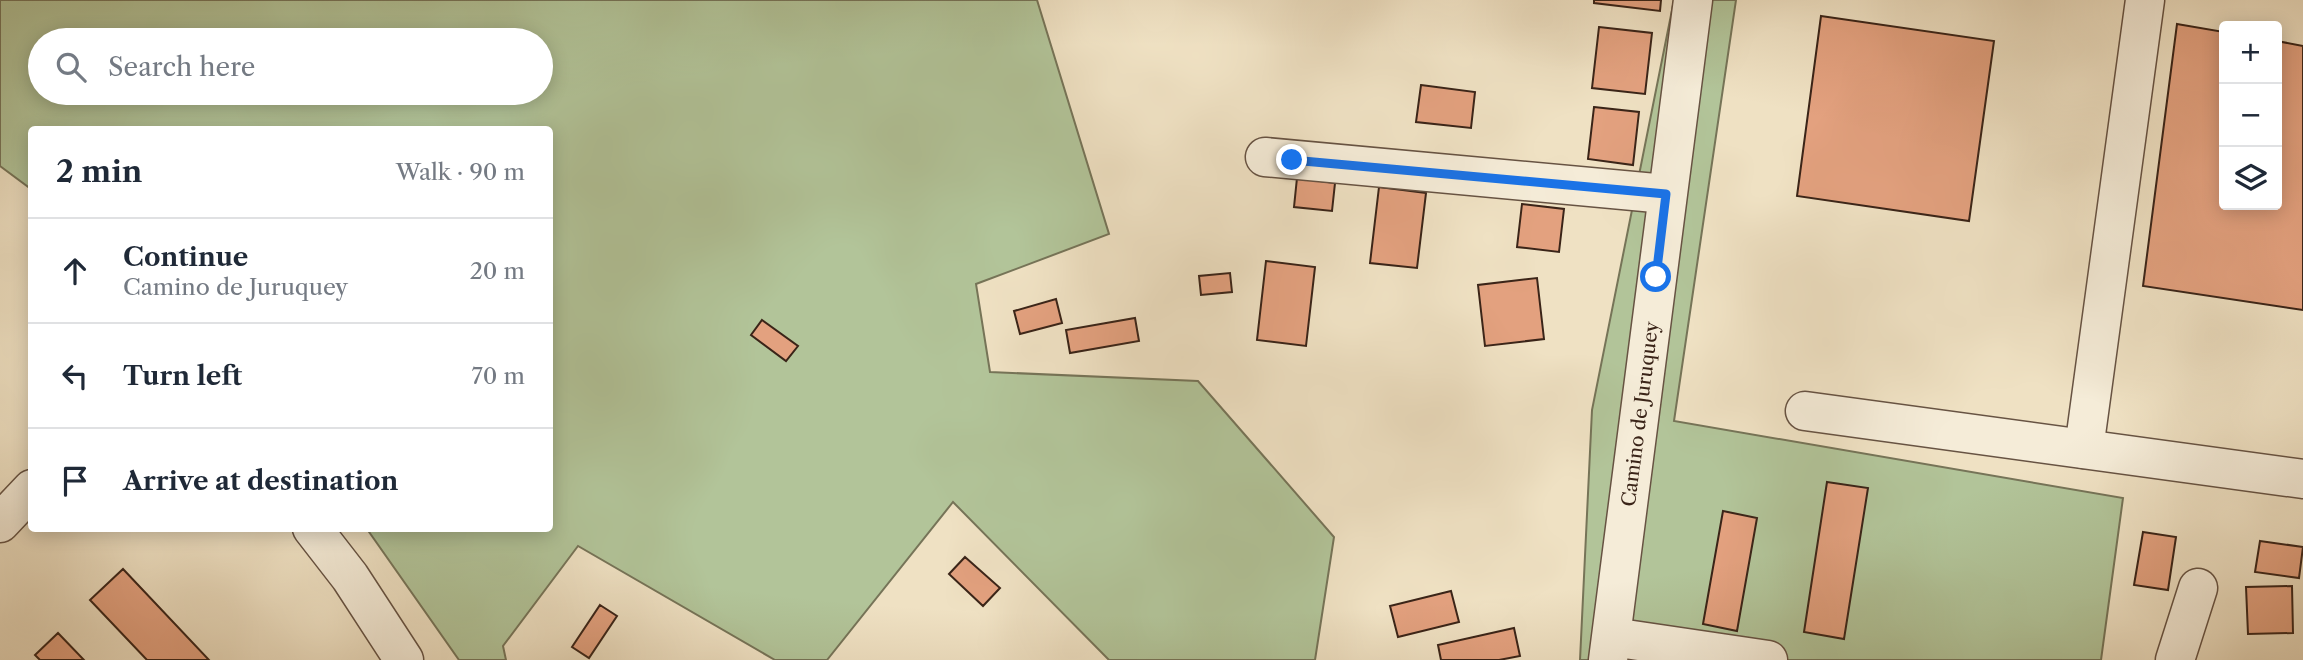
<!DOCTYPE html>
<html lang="en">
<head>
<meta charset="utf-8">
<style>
  :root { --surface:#fff; --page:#f6f6f7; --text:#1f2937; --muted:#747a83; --line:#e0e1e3 }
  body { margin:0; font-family:"Libre Caslon Text",serif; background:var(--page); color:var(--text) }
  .controls { position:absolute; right:21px; top:21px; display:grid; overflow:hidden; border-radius:7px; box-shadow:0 4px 18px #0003 }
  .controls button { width:63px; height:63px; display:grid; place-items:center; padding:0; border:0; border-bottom:2px solid var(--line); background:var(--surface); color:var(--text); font:35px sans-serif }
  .stop { position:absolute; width:21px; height:21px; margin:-16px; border:5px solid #1a73e8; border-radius:50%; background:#fff }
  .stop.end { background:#1a73e8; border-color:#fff; box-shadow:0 2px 7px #0008 }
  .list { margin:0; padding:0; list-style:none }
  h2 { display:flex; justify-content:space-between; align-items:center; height:91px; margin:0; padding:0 28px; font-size:30px }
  h2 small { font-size:23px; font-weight:400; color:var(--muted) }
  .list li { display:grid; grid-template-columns:46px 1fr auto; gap:21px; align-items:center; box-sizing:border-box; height:105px; padding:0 28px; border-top:2px solid var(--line) }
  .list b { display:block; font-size:26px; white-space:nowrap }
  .list p { margin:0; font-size:23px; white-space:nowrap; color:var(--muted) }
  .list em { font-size:23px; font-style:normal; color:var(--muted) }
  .icon { flex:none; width:38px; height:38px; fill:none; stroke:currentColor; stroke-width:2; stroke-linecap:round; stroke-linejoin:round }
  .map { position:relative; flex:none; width:2303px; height:660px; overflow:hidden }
  .search { position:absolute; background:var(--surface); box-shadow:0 4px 18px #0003; left:28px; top:28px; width:525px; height:77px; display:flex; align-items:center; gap:18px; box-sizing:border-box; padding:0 24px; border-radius:38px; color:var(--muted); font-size:26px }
  .panel { position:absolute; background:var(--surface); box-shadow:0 4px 18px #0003; left:28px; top:126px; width:525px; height:406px; border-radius:7px }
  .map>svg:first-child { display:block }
  .green { fill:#b2c499; stroke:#767458; stroke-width:2; fill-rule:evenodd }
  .building { fill:#e3a17f; stroke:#3a2418; stroke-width:2 }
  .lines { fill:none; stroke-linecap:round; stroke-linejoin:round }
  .minor-casing { stroke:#675343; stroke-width:41 }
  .minor { stroke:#f5ecd8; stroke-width:38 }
  .route { stroke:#1a73e8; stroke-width:9 }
  .labels { text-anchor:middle; stroke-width:7; stroke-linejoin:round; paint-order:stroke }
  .street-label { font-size:19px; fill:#3a2418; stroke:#f5ecd8 }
</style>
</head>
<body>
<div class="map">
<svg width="2303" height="660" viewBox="0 0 2303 660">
  <rect width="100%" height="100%" fill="#efe1c3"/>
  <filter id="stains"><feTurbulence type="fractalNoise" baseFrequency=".00286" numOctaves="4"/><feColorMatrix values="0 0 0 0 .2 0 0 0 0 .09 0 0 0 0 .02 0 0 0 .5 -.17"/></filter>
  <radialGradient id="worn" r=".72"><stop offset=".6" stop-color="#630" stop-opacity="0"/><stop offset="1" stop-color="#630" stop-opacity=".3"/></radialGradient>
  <path class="green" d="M0,0H1037L1109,234L976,284L990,372L1198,381L1334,537L1315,660H1109L953,502L827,660H775L578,546L503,646L506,660H459L367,529L550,528V130H32L31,189L0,166ZM40,40H541V93H40Z
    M1674,0H1736L1674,421L2123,498L2101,660H1580L1592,410Z"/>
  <path class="building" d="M1594,0H1661L1660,11L1594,3Z
    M1821,16L1994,41L1969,221L1797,196Z
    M2177,24L2224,32V205H2277V41L2303,46V310L2143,286Z
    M1599,27L1652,33L1645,94L1592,88Z
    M1421,85L1475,92L1471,128L1416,122Z
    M1594,107L1639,112L1633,165L1588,159Z
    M1297,178L1335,183L1332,211L1294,207Z
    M1379,187L1426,193L1417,268L1370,263Z
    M1522,204L1564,209L1559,252L1517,247Z
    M1266,261L1315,267L1306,346L1257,340Z
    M1230,273L1232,292L1201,295L1199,276Z
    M1537,278L1544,339L1485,346L1478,285Z
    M1056,299L1062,323L1020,334L1014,311Z
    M1135,318L1139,341L1070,353L1066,330Z
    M762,320L798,346L786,361L751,335Z
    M1827,482L1868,488L1844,639L1804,632Z
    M1723,511L1757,518L1737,631L1703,624Z
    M2143,532L2176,537L2168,590L2134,585Z
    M2260,541L2303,547L2299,578L2255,572Z
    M965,557L1000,588L983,606L949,574Z
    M123,569L209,660H147L90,600Z
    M2292,586L2293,633L2248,634L2246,587Z
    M1451,591L1459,622L1398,637L1390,606Z
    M600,605L617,616L589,658L572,647Z
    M1514,628L1520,656L1499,660H1441L1438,645Z
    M58,633L84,660H40L35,655Z"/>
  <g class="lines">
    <g class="minor-casing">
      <g id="minor">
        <path d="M1265,157L1666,194"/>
        <path d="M1805,411L2303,479"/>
        <path d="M2084,449L2145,0"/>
        <path d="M0,523L32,489"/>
        <path d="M312,528L350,577L404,660"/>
        <path d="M1612,637L1768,660"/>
        <path id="s1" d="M1608,660L1693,0"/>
        <path d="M2175,660L2198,588"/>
      </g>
    </g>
    <use href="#minor" class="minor"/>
  </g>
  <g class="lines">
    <path class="route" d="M1292,160L1666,194L1656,277"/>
  </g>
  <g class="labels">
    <g class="street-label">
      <text dy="7" stroke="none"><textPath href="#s1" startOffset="248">Camino de Juruquey</textPath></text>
    </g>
  </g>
  <rect width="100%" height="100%" filter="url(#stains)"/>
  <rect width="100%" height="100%" fill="url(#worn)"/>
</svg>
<div class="controls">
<button>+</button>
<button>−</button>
<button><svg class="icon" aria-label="layers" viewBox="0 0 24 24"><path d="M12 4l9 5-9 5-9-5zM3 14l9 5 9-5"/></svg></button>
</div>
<div class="stop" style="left:1656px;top:277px"></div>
<div class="stop end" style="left:1292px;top:160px"></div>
<div class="search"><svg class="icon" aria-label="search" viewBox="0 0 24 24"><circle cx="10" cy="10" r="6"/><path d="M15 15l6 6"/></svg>Search here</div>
<section class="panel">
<h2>2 min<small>Walk · 90 m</small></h2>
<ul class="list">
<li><svg class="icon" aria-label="ahead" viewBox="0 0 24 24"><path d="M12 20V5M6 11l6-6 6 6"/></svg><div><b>Continue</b><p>Camino de Juruquey</p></div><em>20 m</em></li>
<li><svg class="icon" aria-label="left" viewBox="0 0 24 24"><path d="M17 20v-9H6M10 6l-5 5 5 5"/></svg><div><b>Turn left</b></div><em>70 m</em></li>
<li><svg class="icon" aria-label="arrive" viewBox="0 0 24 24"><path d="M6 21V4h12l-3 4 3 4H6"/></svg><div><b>Arrive at destination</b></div></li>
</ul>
</section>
</div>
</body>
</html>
